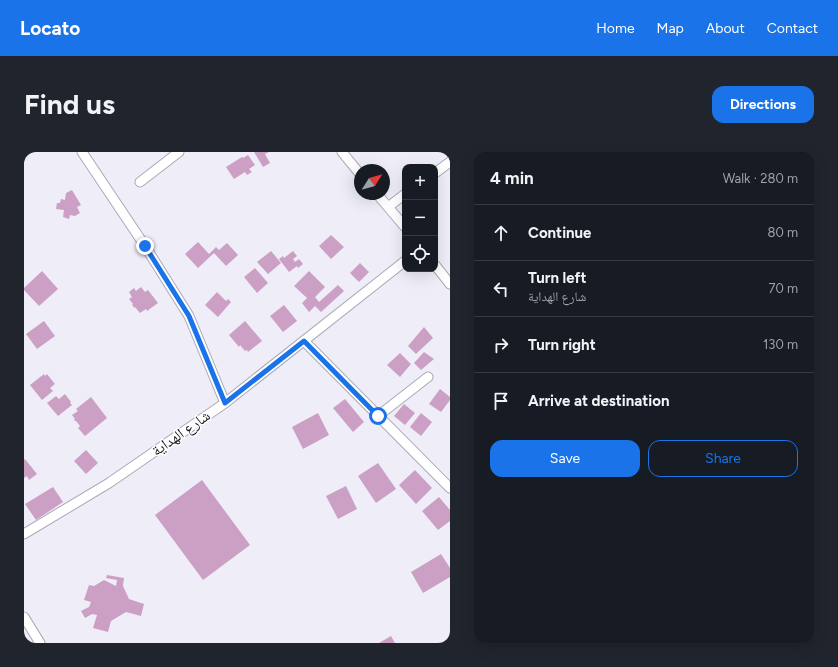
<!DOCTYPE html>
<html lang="en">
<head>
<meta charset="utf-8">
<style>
  :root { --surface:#171b24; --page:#20242c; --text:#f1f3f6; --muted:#9ea1a6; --line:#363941; --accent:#1a73e8 }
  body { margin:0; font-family:Figtree,"Noto Naskh Arabic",sans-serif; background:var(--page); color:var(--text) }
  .controls { position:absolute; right:12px; top:12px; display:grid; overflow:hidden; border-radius:8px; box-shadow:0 4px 16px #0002 }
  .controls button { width:36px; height:36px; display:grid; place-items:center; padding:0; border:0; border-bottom:1px solid var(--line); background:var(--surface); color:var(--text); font:20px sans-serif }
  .compass { position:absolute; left:330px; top:12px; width:36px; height:36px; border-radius:50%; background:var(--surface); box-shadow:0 4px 16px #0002; rotate:53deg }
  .stop { position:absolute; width:12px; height:12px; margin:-9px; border:3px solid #1a73e8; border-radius:50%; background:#fff }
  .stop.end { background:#1a73e8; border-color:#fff; box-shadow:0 1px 4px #0008 }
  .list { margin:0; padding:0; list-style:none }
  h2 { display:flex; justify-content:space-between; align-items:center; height:52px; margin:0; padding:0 16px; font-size:17px }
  h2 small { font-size:13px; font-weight:400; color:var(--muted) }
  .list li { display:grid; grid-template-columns:26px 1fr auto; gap:12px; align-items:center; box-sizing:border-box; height:56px; padding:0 16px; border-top:1px solid var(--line) }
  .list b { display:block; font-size:15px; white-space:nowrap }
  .list p { margin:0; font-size:13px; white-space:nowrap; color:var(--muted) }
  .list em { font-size:13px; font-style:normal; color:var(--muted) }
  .actions { display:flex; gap:8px; padding:12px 16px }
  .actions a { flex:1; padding:9px 0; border:1px solid var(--accent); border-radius:12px; text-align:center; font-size:14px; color:var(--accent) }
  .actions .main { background:var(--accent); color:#fff }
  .icon { flex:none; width:22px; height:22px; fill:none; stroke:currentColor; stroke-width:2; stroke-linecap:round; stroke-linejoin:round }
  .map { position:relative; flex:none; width:426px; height:491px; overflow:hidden; border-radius:12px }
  header { display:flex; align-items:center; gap:24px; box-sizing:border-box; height:56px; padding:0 20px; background:var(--accent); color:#fff }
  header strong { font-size:19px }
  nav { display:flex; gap:22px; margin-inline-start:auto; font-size:14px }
  .intro { display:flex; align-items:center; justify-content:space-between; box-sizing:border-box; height:96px; padding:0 24px }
  h1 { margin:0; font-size:28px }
  .button { padding:10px 18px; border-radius:12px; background:var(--accent); color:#fff; font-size:14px; font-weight:700 }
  main { display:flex; gap:24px; padding:0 24px }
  aside { flex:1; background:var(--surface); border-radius:12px; box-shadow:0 4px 16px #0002 }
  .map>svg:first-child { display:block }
  .building { fill:#cca0c5 }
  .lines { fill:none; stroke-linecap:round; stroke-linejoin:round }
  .minor-casing { stroke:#abaab6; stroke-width:11 }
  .minor { stroke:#fff; stroke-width:9 }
  .route { stroke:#1a73e8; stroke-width:5 }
  .labels { text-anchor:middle; stroke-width:3; stroke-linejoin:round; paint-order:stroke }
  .street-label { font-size:15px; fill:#151519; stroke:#fff }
</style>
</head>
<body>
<header>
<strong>Locato</strong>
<nav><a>Home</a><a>Map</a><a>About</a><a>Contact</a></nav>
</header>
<div class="intro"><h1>Find us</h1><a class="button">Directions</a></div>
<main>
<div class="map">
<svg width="426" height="491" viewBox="0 0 426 491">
  <rect width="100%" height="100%" fill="#eeedf8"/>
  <path class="building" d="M230,0H245L241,2L246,11L239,15Z
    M224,3L231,13L225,17L228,20L223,23L221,20L210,27L202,15L218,5L219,6Z
    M48,38L57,53L53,55L56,61L51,64L46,63L45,67L39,65L40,58L32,57L33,51H36L37,47L41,48L42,41Z
    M307,83L320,95L307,107L295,94Z
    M174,90L185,102L192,95L195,98L203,91L214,103L202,114L190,101L174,116L161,102Z
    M247,99L257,111L244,122L233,110Z
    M269,99L273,104L269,107L271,110L275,107L279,112L274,116L273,114L265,120L255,107L259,104L260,106Z
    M336,111L345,120L335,130L326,121Z
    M231,116L244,131L233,141L220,125Z
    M18,119L34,137L15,154L0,138V136Z
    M285,119L301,135L291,145L295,150L314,133L320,139L297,160L291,154L285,160L278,151L283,146L270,134Z
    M117,135L121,140L124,138L134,151L123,159L122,157L116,161L111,155L110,156L108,152H109L105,147L108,145L105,140L110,136L112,139Z
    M193,140L202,149L204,147L207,150L194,165L181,153Z
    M260,153L273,169L259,180L246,164Z
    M20,169L31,184L13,197L2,182Z
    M221,169L238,189L224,200L223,198L221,199L216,193L215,195L205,183Z
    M400,175L409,186L392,202L384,194Z
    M400,200L410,207L397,218L390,211Z
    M376,201L387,212L376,225L363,213Z
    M20,222L21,224L23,222L31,232L26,236L29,239L18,248L6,233Z
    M416,237L426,245V248L417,260L405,252Z
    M41,242L47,250L46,251L48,253L34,264L23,251L32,244L35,247Z
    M67,245L83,266L61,284L54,276L56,274L52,269H51L50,268L51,267L48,263L54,259L52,257Z
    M321,247L340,270L329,280L309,256Z
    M380,252L391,261L381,273L370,264Z
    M294,261L305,283L279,297L268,275Z
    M397,261L408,270L397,284L386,275Z
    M62,298L74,311L62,322L50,309Z
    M1,307L13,322L5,328L3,324L0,326V308Z
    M354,311L372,337L352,351L334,324Z
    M391,318L408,336L392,352L375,333Z
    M178,328L226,393L179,428L131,363Z
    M322,334L333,357L314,367L302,344Z
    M29,335L39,350L12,368L1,352Z
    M415,345L426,358V369L414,378L398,359Z
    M417,402L426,416V425L399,441L387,420Z
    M83,423L100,426L99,434L105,447L120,452L117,464L102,460L87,469L84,480L69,476L73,463L68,462L61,466L57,459L65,455L67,450L60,448L65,433L70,434L80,428L92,434L93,428L82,426Z
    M367,484L371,491H355Z"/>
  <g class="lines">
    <g class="minor-casing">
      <path id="minor" d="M58,0L121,94L165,164L201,251
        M318,0L336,22
        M411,21L426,10
        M116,30L155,0
        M353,42L381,75
        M364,55L381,42
        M411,113L426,132
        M280,189L426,336
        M354,264L404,225
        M0,382L85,331L201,251L381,109
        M0,465L16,491"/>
    </g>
    <use href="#minor" class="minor"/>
  </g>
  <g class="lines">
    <path class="route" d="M121,94L165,164L201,251L280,189L354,264"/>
  </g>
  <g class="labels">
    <g class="street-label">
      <text transform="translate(157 281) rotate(-35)" y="5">شارع الهداية</text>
    </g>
  </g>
</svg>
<div class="controls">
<button>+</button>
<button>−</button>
<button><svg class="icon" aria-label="locate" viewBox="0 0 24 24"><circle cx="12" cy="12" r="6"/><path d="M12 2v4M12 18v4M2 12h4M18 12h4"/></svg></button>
</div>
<svg class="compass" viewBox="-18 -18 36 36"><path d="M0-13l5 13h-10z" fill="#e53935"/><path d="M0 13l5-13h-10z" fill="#9ea1a6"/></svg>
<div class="stop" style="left:354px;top:264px"></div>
<div class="stop end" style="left:121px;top:94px"></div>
</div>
<aside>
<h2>4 min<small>Walk · 280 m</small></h2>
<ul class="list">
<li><svg class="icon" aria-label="ahead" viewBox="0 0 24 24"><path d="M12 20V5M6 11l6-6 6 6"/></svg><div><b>Continue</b></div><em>80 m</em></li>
<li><svg class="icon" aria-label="left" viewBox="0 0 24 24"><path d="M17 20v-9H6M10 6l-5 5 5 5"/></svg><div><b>Turn left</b><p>شارع الهداية</p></div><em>70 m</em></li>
<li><svg class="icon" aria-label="right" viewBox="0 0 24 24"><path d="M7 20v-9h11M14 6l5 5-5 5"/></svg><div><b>Turn right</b></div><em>130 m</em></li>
<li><svg class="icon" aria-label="arrive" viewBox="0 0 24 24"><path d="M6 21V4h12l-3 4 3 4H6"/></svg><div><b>Arrive at destination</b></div></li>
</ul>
<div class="actions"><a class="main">Save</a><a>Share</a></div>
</aside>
</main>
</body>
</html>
